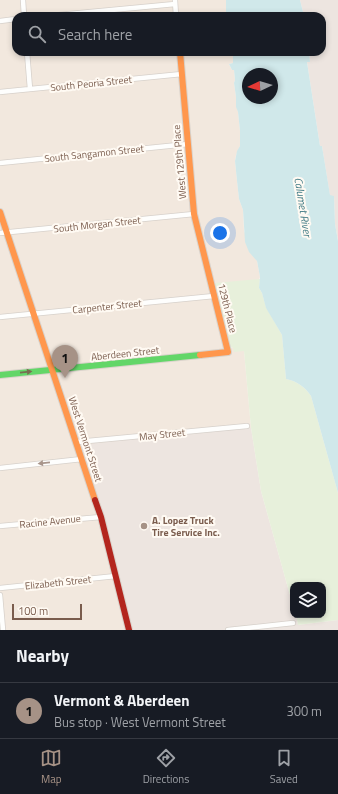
<!DOCTYPE html>
<html lang="en">
<head>
<meta charset="utf-8">
<style>
  :root { --surface:#171b24; --page:#242831; --text:#f1f3f6; --muted:#9ea1a6; --line:#363941; --accent:#a69286 }
  body { margin:0; font-family:"Titillium Web",sans-serif; background:var(--page); color:var(--text) }
  .controls { position:absolute; right:12px; bottom:12px; display:grid; overflow:hidden; border-radius:8px; box-shadow:0 2px 6px #0003 }
  .controls button { width:36px; height:36px; display:grid; place-items:center; padding:0; border:0; border-bottom:1px solid var(--line); background:var(--surface); color:var(--text); font:20px sans-serif }
  .compass { position:absolute; left:242px; top:68px; width:36px; height:36px; border-radius:50%; background:var(--surface); box-shadow:0 2px 6px #0003; rotate:266deg }
  .scale { position:absolute; left:12px; bottom:10px; width:70px; box-sizing:border-box; padding-left:4px; border:2px solid #7a5c4d; border-top:0; font-size:11px; line-height:14px; white-space:nowrap; color:#7a5c4d; -webkit-text-stroke:3px #fffaf3; paint-order:stroke }
  .you { position:absolute; left:220px; top:233px; width:14px; height:14px; margin:-10px; border:3px solid #fff; border-radius:50%; background:#1a73e8; box-shadow:0 0 0 6px #1a73e833 }
  .badge { display:grid; place-items:center; width:26px; height:26px; border-radius:50%; background:var(--accent); color:#111; font-size:13px; font-weight:700 }
  .pin { position:absolute; translate:-50% -33px; filter:drop-shadow(0 1px 2px #0008) }
  .pin::after { content:''; position:absolute; top:21px; width:14px; height:12px; background:inherit; clip-path:polygon(0 0,100% 0,50% 100%) }
  .list { margin:0; padding:0; list-style:none }
  h2 { display:flex; justify-content:space-between; align-items:center; height:52px; margin:0; padding:0 16px; font-size:17px }
  h2 small { font-size:13px; font-weight:400; color:var(--muted) }
  .list li { display:grid; grid-template-columns:26px 1fr auto; gap:12px; align-items:center; box-sizing:border-box; height:56px; padding:0 16px; border-top:1px solid var(--line) }
  .list b { display:block; font-size:15px; white-space:nowrap }
  .list p { margin:0; font-size:13px; white-space:nowrap; color:var(--muted) }
  .list em { font-size:13px; font-style:normal; color:var(--muted) }
  .icon { flex:none; width:22px; height:22px; fill:none; stroke:currentColor; stroke-width:2; stroke-linecap:round; stroke-linejoin:round }
  .map { position:relative; flex:none; width:338px; height:630px; overflow:hidden }
  .search { position:absolute; background:var(--surface); box-shadow:0 2px 6px #0003; left:12px; right:12px; top:12px; height:44px; display:flex; align-items:center; gap:10px; box-sizing:border-box; padding:0 14px; border-radius:12px; color:var(--muted); font-size:15px }
  .sheet { height:108px; background:var(--surface) }
  nav { display:flex; justify-content:space-around; align-items:center; box-sizing:border-box; height:56px; border-top:1px solid var(--line); background:var(--surface); font-size:11px; color:var(--muted) }
  nav a { display:grid; justify-items:center; gap:2px }
  nav .on { color:var(--accent) }
  .map>svg:first-child { display:block }
  .residential { fill:#f2e8de }
  .industrial { fill:#ede5e0 }
  .green { fill:#e7f0db }
  .water { fill:#d0e8ea; fill-rule:evenodd }
  .lines { fill:none; stroke-linecap:round; stroke-linejoin:round }
  .street-casing { stroke:#d7d1cb; stroke-width:6 }
  .fast-casing { stroke:#d9d2cb; stroke-width:8 }
  .slow-casing { stroke:#d9d2cb; stroke-width:8 }
  .jam-casing { stroke:#d9d2cb; stroke-width:8 }
  .street { stroke:#fefefd; stroke-width:4.5 }
  .fast { stroke:#63d668; stroke-width:6 }
  .slow { stroke:#ff974d; stroke-width:6 }
  .jam { stroke:#b3261e; stroke-width:6 }
  .oneway { fill:#776e51 }
  .oneway2 { fill:#a8958b }
  .poi-dot { fill:#a69286; stroke:#fffaf3; stroke-width:1.5 }
  .labels { text-anchor:middle; stroke-width:4; stroke-linejoin:round; paint-order:stroke }
  .street-label { font-size:10px; fill:#7a5c4d; stroke:#fffaf3 }
  .poi-label { font-size:10px; font-weight:bold; fill:#7a5c4d; stroke:#fffaf3; text-anchor:start }
  .water-label { font-size:11px; font-style:italic; fill:#437c86; stroke:#fffaf3 }
</style>
</head>
<body>
<div class="map">
<svg width="338" height="630" viewBox="0 0 338 630">
  <rect width="100%" height="100%" fill="#f9f5f0"/>
  <path class="residential" d="M0,0H226V16H16V52H230L231,54H233V63L229,64L232,70H234L235,80L234,83L236,97V101L238,112L240,131V146L236,155L235,161L237,181L239,199L243,210L244,231L257,261L260,277L229,339V346L233,348L244,351L251,428L77,446L99,513L128,630H0Z"/>
  <path class="industrial" d="M300,0H338V241L335,224L334,196H330L322,146H320L307,62H310L309,52H322V16H304Z
    M251,428L261,491L293,606V615H296L298,625L338,620V630H128L108,546L77,445Z"/>
  <path class="green" d="M260,279L259,288L262,293L266,307L282,335L286,379C297,381 305,387 311,396L338,493V620L298,625L296,615H323V585H293V606L261,491L251,428L244,351L234,352L233,348L229,346V339L215,283Z"/>
  <path class="water" d="M226,0H300L304,16H226Z
    M230,52H309L310,62H307L320,146H322L330,195L334,196L335,224L338,241V493L311,396C305,387 297,381 286,379L282,335L266,308L262,293L259,288L260,277L257,261L249,252L245,242L243,210L239,199L237,181L235,161L237,151L240,146V131L238,112L236,107V97L234,83L235,80L234,70H232L229,64L233,63V55L231,54ZM248,74H272V98H248Z"/>
  <g class="lines">
    <g class="street-casing">
      <path id="street" d="M23,0L24,16
        M175,0L176,16
        M48,16L175,4
        M0,21L16,19
        M27,52L30,89
        M0,92L182,74
        M0,163L188,144
        M0,233L194,214
        M0,317L214,296
        M77,442L247,426
        M0,468L82,459
        M0,526L101,517
        M0,588L116,576
        M0,595L3,630
        M228,630L293,623"/>
    </g>
    <g class="fast-casing">
      <path id="fast" d="M0,375L200,355"/>
    </g>
    <g class="slow-casing">
      <path id="slow" d="M180,52L194,214L228,352L200,355
        M0,212L95,500"/>
    </g>
    <g class="jam-casing">
      <path id="jam" d="M95,500L101,517L129,630"/>
    </g>
    <use href="#street" class="street"/>
    <use href="#fast" class="fast"/>
    <use href="#slow" class="slow"/>
    <use href="#jam" class="jam"/>
  </g>
  <defs><path id="oneway-solid" d="M-6-.8H1V-3.2L6.5 0L1 3.2V.8H-6Z"/></defs>
  <use class="oneway" href="#oneway-solid" transform="translate(26 372) rotate(-6)"/>
  <use class="oneway2" href="#oneway-solid" transform="translate(44 463) rotate(174)"/>
  <circle class="poi-dot" cx="144" cy="526" r="4"/>
  <g class="labels">
    <g class="street-label">
      <text transform="translate(91 83) rotate(-6)" y="4">South Peoria Street</text>
      <text transform="translate(94 153) rotate(-6)" y="4">South Sangamon Street</text>
      <text transform="translate(179 162) rotate(-95)" y="4">West 129th Place</text>
      <text transform="translate(97 224) rotate(-6)" y="4">South Morgan Street</text>
      <text transform="translate(107 306) rotate(-6)" y="4">Carpenter Street</text>
      <text transform="translate(228 308) rotate(76)" y="4">129th Place</text>
      <text transform="translate(125 353) rotate(-6)" y="4">Aberdeen Street</text>
      <text transform="translate(162 434) rotate(-6)" y="4">May Street</text>
      <text transform="translate(86 439) rotate(72)" y="4">West Vermont Street</text>
      <text transform="translate(50 521) rotate(-6)" y="4">Racine Avenue</text>
      <text transform="translate(58 582) rotate(-6)" y="4">Elizabeth Street</text>
    </g>
    <g class="poi-label">
      <text x="152" y="524">A. Lopez Truck<tspan x="152" dy="12">Tire Service Inc.</tspan></text>
    </g>
    <g class="water-label">
      <text transform="translate(303 207) rotate(81)" y="4">Calumet River</text>
    </g>
  </g>
</svg>
<div class="controls">
<button><svg class="icon" aria-label="layers" viewBox="0 0 24 24"><path d="M12 4l9 5-9 5-9-5zM3 14l9 5 9-5"/></svg></button>
</div>
<svg class="compass" viewBox="-18 -18 36 36"><path d="M0-13l5 13h-10z" fill="#e53935"/><path d="M0 13l5-13h-10z" fill="#9ea1a6"/></svg>
<div class="scale">100 m</div>
<div class="you"></div>
<div class="pin badge" style="left:65px;top:378px">1</div>
<div class="search"><svg class="icon" aria-label="search" viewBox="0 0 24 24"><circle cx="10" cy="10" r="6"/><path d="M15 15l6 6"/></svg>Search here</div>
</div>
<section class="sheet">
<h2>Nearby<small></small></h2>
<ul class="list">
<li><span class="badge">1</span><div><b>Vermont &amp; Aberdeen</b><p>Bus stop · West Vermont Street</p></div><em>300 m</em></li>
</ul>
</section>
<nav>
<a class="on"><svg class="icon" aria-label="map" viewBox="0 0 24 24"><path d="M3 6l6-2 6 2 6-2v14l-6 2-6-2-6 2zM9 4v14M15 6v14"/></svg>Map</a>
<a><svg class="icon" aria-label="directions" viewBox="0 0 24 24"><path d="M12 3l9 9-9 9-9-9zM9 14v-3h6M13 9l2 2-2 2"/></svg>Directions</a>
<a><svg class="icon" aria-label="saved" viewBox="0 0 24 24"><path d="M7 4h10v16l-5-4-5 4z"/></svg>Saved</a>
</nav>
</body>
</html>
